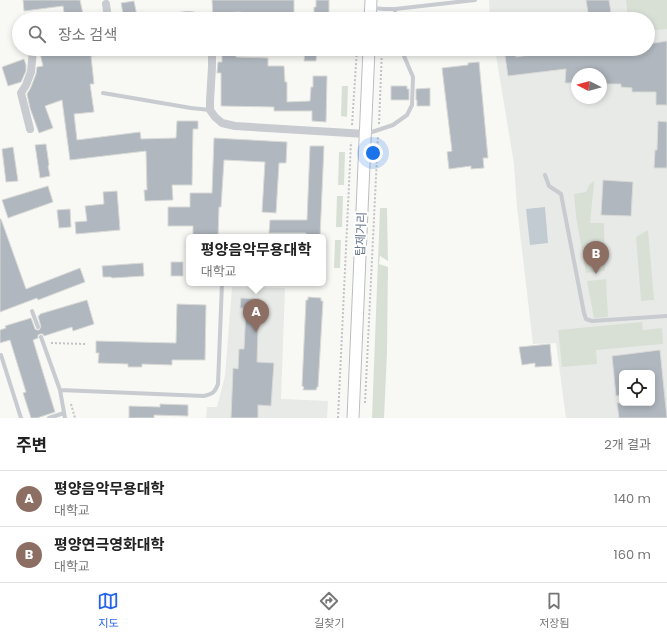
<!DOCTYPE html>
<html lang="ko">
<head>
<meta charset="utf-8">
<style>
  :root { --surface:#fff; --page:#f2f2f2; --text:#222; --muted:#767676; --line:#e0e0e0; --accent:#2563eb }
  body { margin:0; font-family:Poppins,"Noto Sans KR",sans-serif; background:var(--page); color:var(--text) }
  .controls { position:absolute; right:12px; bottom:12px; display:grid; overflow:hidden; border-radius:6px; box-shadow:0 2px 6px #0003 }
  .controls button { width:36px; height:36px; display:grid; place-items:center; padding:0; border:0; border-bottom:1px solid var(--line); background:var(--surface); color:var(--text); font:20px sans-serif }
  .compass { position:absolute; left:571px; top:68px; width:36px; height:36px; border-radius:50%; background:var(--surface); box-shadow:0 2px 6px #0003; rotate:276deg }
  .you { position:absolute; left:373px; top:153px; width:14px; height:14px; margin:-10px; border:3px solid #fff; border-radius:50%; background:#1a73e8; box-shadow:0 0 0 6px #1a73e833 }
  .badge { display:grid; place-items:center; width:26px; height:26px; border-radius:50%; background:var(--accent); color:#fff; font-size:13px; font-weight:700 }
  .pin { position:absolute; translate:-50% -33px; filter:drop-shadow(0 1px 2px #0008) }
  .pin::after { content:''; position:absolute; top:21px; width:14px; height:12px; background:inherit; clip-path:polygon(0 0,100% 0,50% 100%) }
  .popup { position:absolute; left:186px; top:234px; width:140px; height:52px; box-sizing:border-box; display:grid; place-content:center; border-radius:6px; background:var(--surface); filter:drop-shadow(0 1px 3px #0005); font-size:13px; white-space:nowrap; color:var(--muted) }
  .popup b { font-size:15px; color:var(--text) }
  .popup::after { content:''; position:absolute; left:50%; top:100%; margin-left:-8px; border:8px solid transparent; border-top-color:var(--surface) }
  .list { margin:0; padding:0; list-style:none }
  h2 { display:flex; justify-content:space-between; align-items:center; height:52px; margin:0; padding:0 16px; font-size:17px }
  h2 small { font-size:13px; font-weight:400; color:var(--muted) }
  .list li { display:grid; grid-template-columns:26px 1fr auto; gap:12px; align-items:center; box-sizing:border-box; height:56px; padding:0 16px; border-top:1px solid var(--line) }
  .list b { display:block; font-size:15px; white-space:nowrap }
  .list p { margin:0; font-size:13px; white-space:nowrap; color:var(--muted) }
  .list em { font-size:13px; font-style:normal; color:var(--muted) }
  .icon { flex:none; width:22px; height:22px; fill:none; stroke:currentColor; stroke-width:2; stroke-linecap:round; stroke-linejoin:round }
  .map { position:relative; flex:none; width:667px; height:418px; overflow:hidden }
  .search { position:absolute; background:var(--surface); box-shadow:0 2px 6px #0003; left:12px; right:12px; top:12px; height:44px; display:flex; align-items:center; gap:10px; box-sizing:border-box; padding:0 14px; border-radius:22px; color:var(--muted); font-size:15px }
  .sheet { height:164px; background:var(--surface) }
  nav { display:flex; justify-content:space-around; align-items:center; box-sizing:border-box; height:56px; border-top:1px solid var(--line); background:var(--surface); font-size:11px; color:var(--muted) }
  nav a { display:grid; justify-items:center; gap:2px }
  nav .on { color:var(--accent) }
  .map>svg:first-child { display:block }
  .built { fill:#e8eae8; fill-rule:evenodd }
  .green { fill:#d8e0d6 }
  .water { fill:#c2cbd1 }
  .building { fill:#b0b7be; stroke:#d9dad7 }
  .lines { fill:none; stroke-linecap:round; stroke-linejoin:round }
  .secondary-casing { stroke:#babec4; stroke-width:13 }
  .path { stroke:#c2c3c6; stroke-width:2; stroke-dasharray:2 2; stroke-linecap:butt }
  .service { stroke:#c8cbcf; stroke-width:4 }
  .minor { stroke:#c8cbcf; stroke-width:8 }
  .secondary { stroke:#fff; stroke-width:11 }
  .labels { text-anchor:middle; stroke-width:4; stroke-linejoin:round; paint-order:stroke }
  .street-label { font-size:12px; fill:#667488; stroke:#fff }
</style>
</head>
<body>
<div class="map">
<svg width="667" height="418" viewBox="0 0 667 418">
  <rect width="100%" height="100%" fill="#f8f8f5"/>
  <path class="built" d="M489,0H667V418H566L556,343L533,344L517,207L514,164L495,49H648V19H490ZM577,74H601V98H577ZM622,373H652V403H622Z
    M232,287L285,288L281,399L328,401L327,418H206L207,407H217L225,376Z"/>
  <path class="green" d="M626,0H667V29L648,31V19H628Z
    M342,86H348L347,117L341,116Z
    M339,152H345L344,185H338Z
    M594,181V184L590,223H604L605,271L586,273L576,216L574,194L586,192L589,185Z
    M337,196H343L342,227H336Z
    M380,208H387L388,261L380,256L379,264L388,267L387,352L384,418H372Z
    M648,230L654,300L641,301L636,237Z
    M335,240H341L340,268H334Z
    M606,279L608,317L594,318L587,281Z
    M642,322L643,330L662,328L663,344L596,350L597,364L562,367L558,330Z"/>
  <path class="water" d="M545,207L548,243L530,245L526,209Z"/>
  <path class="building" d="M23,0H80L84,19H65L63,6L24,11Z
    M212,0H294V18L283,17V14L241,18V12L224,13V19H213Z
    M316,0H329V19H314V7H316Z
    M586,0H609L612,19H589Z
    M134,1L137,16L124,19L121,3Z
    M667,41V105H656V92H632V88L621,87V84H601V74H577V83H565L566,69L508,76L504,49H515L516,57L535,54V50L546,49H648V44Z
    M58,49H107V54L91,56L94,84H90L94,112L74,114L77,140L140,132L141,139L176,138L177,121H198V129H193L192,185H172L173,200L145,201L144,190H147L146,151L70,160L62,100L45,106L53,128L39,133L30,108L27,94L31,87L36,74L37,67L43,66L40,53Z
    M222,49H236V57L268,58V66H284L285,82H287V102L310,101L311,87H313V76H327L326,122L312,121V111H274V107L221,106V73H217L218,62H222Z
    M305,49H317L316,61H304Z
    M24,59L26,65V71L21,82L8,86L2,67Z
    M479,62L488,158H483L484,168L471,169V166L449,169L447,152L452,151L442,68L468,65V63Z
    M391,86H407V89H409V100H391Z
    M430,88V106H417V100H416V89Z
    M658,121L667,122V168H654L655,150H657Z
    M214,138L287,142L286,163H279L276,213L262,212L265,162L224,160L221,207H219L218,237H193V226H168V207H190V193H212Z
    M46,144L49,165L48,166L50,176L40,178L35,145Z
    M310,146H324L320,237H306V233H269L270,220H307Z
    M13,147L18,181L6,182L2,149Z
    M603,180L633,182L631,216L601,215Z
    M48,186L53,202L8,218L2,200Z
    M117,191L120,230L76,234L75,222L87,221L85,206L104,204L103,192Z
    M70,209L71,227L59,228L57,210Z
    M0,219H1L26,289L80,268L85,282L38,300L37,298L0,312Z
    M171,262H183V276H171Z
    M143,263L144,276L112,278L111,277H103L102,266Z
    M308,297L321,298V301H323L318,387H317L316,390H303L304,387L302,386L306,300H308Z
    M241,298L259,299L257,362L274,363L271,406L258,405V418H231L233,368L238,369L239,349H244L246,308H240Z
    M87,300L94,324L73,331L72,327L44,336L43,334H40L38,335V338L33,340L55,412L37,418H31L23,393L26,392L10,340L0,343V330L6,328L5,326L31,318L35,329L37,330H39L41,327L38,316L40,315V314Z
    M177,304L206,305L205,360H172V365L142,364V367H128V364L98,363L99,353H96V341L176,343Z
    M550,344L552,366L535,367V363L522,365L519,347Z
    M660,350L667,418H619L617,403H652V373H622V395L616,396L612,356Z
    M160,404L188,405V416L154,415V418H129V406L160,407Z"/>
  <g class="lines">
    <g class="secondary-casing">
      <path id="secondary" d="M370,19L371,0
        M353,418L369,49"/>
    </g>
    <path class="path" d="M379,124L382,49
      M352,125L357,49
      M51,343L85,344
      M365,403L378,136
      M71,404L75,418
      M338,418L351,142"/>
    <path class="service" d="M372,8L384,9H395L475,0
      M395,9V19
      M103,93L191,108L210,110
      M366,134L393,125L407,115L412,105L413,77L401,49
      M545,175L549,186L561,194L584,313L586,319L592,321L667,316
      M32,311L38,327
      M41,337L60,390L65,418
      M1,355L21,418
      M60,390L204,396C213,394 215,392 218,384L222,283
      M49,418L64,413"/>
    <path class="minor" d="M106,4L108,19
      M166,19C177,17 191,11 200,19
      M212,49V67L210,101V110L215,117L222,123L235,126L366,134
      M30,129L21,93L26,85L31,72L33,50L37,49"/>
    <use href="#secondary" class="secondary"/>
  </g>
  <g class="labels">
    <g class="street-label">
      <text transform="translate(361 234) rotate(-88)" y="4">탑제거리</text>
    </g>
  </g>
</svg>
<div class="controls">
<button><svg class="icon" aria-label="locate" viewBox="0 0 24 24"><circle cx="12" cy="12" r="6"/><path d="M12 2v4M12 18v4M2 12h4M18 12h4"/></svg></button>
</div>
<svg class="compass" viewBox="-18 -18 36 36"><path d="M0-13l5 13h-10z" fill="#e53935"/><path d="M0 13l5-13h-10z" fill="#767676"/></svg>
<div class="you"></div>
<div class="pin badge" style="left:256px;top:332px;background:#8d6e63">A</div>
<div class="popup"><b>평양음악무용대학</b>대학교</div>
<div class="pin badge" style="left:596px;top:274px;background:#8d6e63">B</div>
<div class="search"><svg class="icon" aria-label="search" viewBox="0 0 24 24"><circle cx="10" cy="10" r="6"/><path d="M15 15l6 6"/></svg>장소 검색</div>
</div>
<section class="sheet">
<h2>주변<small>2개 결과</small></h2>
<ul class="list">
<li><span class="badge" style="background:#8d6e63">A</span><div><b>평양음악무용대학</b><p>대학교</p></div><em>140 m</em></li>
<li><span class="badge" style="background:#8d6e63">B</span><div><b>평양연극영화대학</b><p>대학교</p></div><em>160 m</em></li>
</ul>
</section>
<nav>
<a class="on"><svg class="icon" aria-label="map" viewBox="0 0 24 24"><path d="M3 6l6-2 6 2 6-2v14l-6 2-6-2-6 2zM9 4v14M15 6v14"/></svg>지도</a>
<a><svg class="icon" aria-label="directions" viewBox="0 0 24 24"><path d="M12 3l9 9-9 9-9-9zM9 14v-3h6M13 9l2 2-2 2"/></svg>길찾기</a>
<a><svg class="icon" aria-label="saved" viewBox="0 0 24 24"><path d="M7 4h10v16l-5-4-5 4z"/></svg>저장됨</a>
</nav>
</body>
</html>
